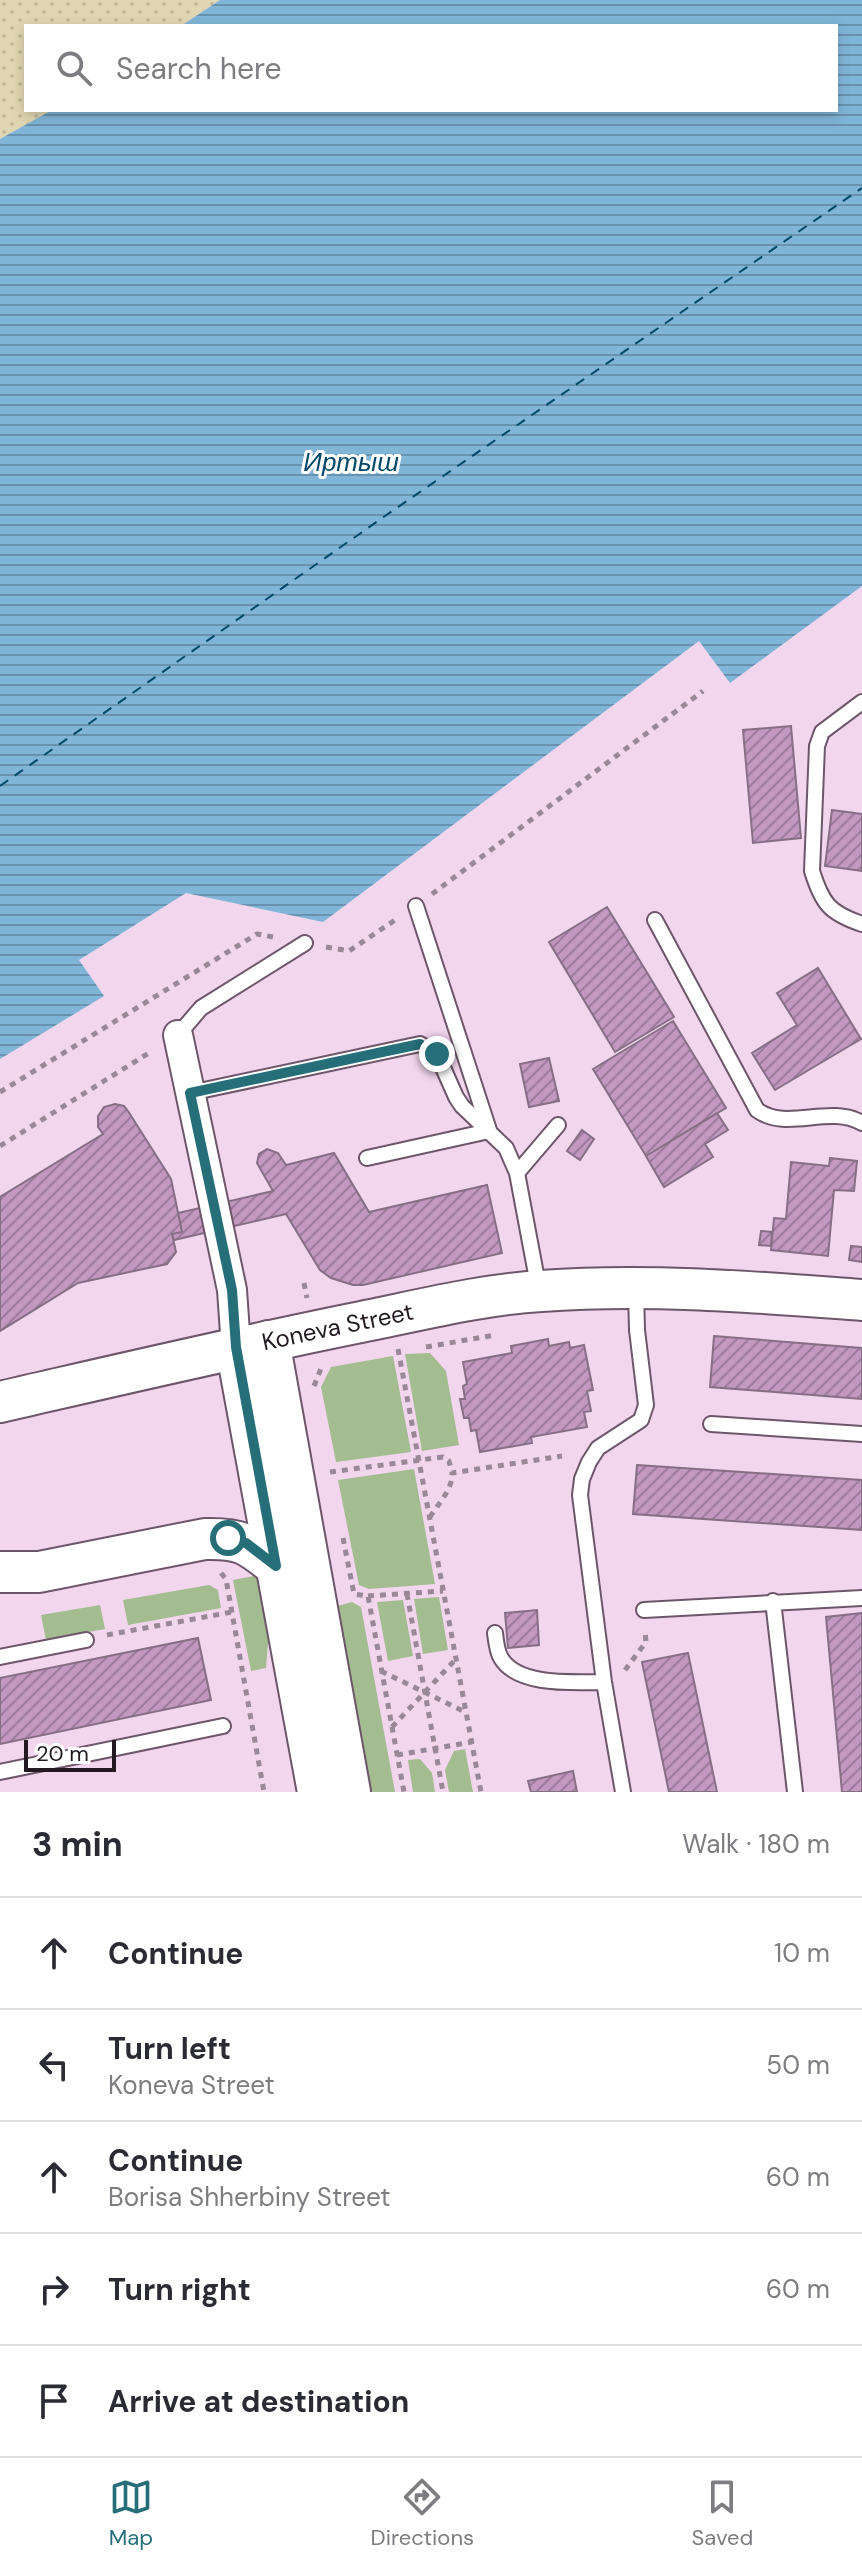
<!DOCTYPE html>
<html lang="en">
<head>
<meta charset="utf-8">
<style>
  :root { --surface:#fff; --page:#f2f2f3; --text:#2b2b33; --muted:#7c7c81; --line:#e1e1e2; --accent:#266f79 }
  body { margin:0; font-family:"DM Sans",sans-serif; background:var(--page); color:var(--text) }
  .scale { position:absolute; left:24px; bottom:20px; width:92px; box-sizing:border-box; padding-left:8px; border:4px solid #221921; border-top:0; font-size:22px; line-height:28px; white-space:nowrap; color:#221921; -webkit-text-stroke:6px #fff; paint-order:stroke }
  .stop { position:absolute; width:24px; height:24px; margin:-18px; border:6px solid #266f79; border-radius:50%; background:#fff }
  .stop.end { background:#266f79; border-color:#fff; box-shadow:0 2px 8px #0008 }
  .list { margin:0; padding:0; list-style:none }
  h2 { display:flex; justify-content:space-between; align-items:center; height:104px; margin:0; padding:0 32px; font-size:34px }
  h2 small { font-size:26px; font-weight:400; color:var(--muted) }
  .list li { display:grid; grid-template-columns:52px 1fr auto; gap:24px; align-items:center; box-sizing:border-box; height:112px; padding:0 32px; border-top:2px solid var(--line) }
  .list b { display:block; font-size:30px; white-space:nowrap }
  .list p { margin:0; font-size:26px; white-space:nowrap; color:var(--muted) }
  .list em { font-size:26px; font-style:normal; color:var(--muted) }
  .icon { flex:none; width:44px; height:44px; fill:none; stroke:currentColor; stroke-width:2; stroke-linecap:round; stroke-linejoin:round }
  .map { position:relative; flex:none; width:862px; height:1792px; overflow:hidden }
  .search { position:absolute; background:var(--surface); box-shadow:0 4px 12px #0003; left:24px; right:24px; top:24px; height:88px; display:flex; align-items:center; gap:20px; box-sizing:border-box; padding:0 28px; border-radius:0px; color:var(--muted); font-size:30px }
  .sheet { height:664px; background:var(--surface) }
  nav { display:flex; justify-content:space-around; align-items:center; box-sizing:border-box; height:112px; border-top:2px solid var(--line); background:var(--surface); font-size:22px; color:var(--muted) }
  nav a { display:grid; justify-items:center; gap:4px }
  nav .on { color:var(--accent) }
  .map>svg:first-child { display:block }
  .grass { fill:#a3bc90 }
  .sand { fill:url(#sand-dots) }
  .water { fill:url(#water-rules) }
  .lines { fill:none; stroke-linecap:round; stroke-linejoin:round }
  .ferry { stroke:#004869; stroke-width:2; stroke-dasharray:10 8; stroke-linecap:butt }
  .building { fill:url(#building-hatch); stroke:#866f85; stroke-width:2 }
  .lane-casing { stroke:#6d566a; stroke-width:18 }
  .street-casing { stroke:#6d566a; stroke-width:32 }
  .secondary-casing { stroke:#6d566a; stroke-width:44 }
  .path { stroke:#9a8798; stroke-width:5; stroke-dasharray:6 6; stroke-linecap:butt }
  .lane { stroke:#fff; stroke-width:14 }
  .street { stroke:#fff; stroke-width:28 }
  .secondary { stroke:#fff; stroke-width:40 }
  .route { stroke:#266f79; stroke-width:10 }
  .labels { text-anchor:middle; stroke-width:6; stroke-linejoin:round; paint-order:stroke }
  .street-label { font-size:24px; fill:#221921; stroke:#fff }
  .water-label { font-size:26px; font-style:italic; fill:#004869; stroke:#fff }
</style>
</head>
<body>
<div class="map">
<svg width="862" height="1792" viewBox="0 0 862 1792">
  <defs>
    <pattern id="sand-dots" width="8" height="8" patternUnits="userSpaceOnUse" patternTransform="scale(2)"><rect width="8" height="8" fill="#e0d6b1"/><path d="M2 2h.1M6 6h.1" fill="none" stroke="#c0b798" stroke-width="1.8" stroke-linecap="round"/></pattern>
    <pattern id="water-rules" width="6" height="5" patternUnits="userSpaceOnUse" patternTransform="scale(2)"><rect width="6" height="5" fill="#80b5d7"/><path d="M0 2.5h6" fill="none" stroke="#6892ae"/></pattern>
    <pattern id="building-hatch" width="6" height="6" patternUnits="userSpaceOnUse" patternTransform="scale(2)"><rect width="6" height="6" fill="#c298c1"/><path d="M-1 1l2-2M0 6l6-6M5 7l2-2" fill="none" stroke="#9d7b9c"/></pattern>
  </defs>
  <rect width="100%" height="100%" fill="#f1d6ee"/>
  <path class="grass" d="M430,1353L446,1371L459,1445L422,1451L405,1354Z
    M393,1356L411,1452L336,1462L321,1387L331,1367Z
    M414,1469L435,1584L369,1589L359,1585L338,1480Z
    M254,1576L260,1581L269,1631L266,1668L251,1671L233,1580Z
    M209,1585L218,1590L221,1608L128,1625L123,1600Z
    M439,1597L448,1650L423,1654L414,1599Z
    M403,1600L413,1656L388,1661L377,1602Z
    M352,1602L361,1607L395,1792H366L335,1609L337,1606Z
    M100,1605L105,1629L46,1640L41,1615Z
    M465,1749L473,1792H449L445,1770L454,1751Z
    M420,1759L432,1773L435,1792H413L408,1760Z"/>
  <path class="sand" d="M0,0H220L181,26H26V110H52L0,139Z"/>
  <path class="water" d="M220,0H862V586L730,683L699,641L323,922L186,893L79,960L104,996L0,1059V139L52,110H836V26H181Z"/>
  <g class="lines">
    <path class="ferry" d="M0,786L385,516L862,188"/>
  </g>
  <path class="building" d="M791,726L801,838L753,843L743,730Z
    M832,810L862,814V871L825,866Z
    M607,907L674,1017L615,1052L549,942Z
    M818,968L861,1039L775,1090L752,1053L797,1025L777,993Z
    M673,1021L726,1108L646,1156L593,1069Z
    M549,1058L559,1101L529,1107L520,1064Z
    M115,1104L124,1106L128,1111L171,1179L182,1232L172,1234L176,1252L167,1264L78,1283L0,1331V1197L103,1134L98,1127V1116L104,1107Z
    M717,1113L728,1130L705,1144L713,1157L664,1187L646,1156Z
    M582,1130L594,1139L580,1160L567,1151Z
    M267,1149L278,1153L286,1165L334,1153L369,1212L487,1185L502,1253L363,1285H353L331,1278L320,1270L286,1214L174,1240L172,1234L182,1232L178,1213L273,1191L257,1163L259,1154Z
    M830,1158L857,1161L854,1191L834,1190L828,1256L771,1250L774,1218L786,1219L791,1162L829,1166Z
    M761,1231L772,1232L771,1246L759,1245Z
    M851,1246L862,1247V1262L849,1260Z
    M714,1336L862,1348V1399L710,1387Z
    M548,1339L549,1346L569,1342L570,1348L584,1345L593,1390L587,1391L591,1411L584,1412L587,1427L531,1437L532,1443L480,1452L476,1430L471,1431L469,1418H464L460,1399H465L463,1386L467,1384L463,1362L512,1353L511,1346Z
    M637,1465L862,1480V1530L633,1514Z
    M537,1610L539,1645L508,1648L505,1613Z
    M862,1613V1792H842L826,1617Z
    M198,1638L211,1700L0,1744V1678Z
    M688,1653L717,1792H669L642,1662Z
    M573,1771L577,1792H531L528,1781Z"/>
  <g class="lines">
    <g class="lane-casing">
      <path id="lane" d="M862,702L822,732L817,746L812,871C822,903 829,913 862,924
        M416,906L489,1130
        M655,920L757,1110C787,1132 829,1104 862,1123
        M178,1035L201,1008L305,943
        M190,1093L420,1044L437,1054L456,1097L462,1106L506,1148L517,1173L539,1290
        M367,1158L489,1131
        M517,1173L558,1125
        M711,1424L862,1434
        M773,1601L795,1792
        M644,1610L862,1598
        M495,1633C496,1641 497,1652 501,1658C518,1687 575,1682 604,1682
        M0,1657L86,1640
        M0,1772L223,1726
        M623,1792L604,1682L580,1495L582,1479L589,1462L598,1448L641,1420L646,1405L637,1330L636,1291"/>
    </g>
    <g class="street-casing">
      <path id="street" d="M178,1035L232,1290L236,1347"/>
    </g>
    <g class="secondary-casing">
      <g id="secondary">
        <path d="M269,1341L350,1792"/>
        <path d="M236,1347L318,1792"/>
        <path id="s1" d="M0,1402C118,1375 237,1347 356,1323C417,1311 478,1295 541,1291C648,1283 755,1292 862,1300"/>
        <path d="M0,1572H39L205,1539C242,1538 248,1544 276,1566"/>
      </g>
    </g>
    <path class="path" d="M432,894L703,691
      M326,947L349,951L398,918
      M0,1092L257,934L273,937
      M0,1146L152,1051
      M304,1283L307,1298
      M426,1347L495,1335
      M398,1349L481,1792
      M314,1386L322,1366
      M330,1472L443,1457L449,1461L452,1473L562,1456
      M430,1517C438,1504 453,1489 452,1473
      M343,1538L354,1594L368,1596L404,1792
      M221,1573L226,1579L264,1792
      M407,1594L443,1792
      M368,1596L443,1591
      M107,1635L232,1612
      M625,1670L646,1642L645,1631
      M381,1671L465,1712
      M392,1727L456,1659
      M397,1755L472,1742"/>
    <use href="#lane" class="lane"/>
    <use href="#street" class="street"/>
    <use href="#secondary" class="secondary"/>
  </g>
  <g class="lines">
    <path class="route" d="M228,1538L246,1543L276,1566L236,1347L232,1290L190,1093L420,1044L437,1054"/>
  </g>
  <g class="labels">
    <g class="street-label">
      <text dy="8" stroke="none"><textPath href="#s1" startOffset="346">Koneva Street</textPath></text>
    </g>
    <g class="water-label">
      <text x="351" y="471">Иртыш</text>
    </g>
  </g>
</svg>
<div class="scale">20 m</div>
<div class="stop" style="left:228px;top:1538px"></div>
<div class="stop end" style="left:437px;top:1054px"></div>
<div class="search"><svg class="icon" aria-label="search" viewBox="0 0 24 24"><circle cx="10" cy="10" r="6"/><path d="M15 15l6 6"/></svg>Search here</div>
</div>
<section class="sheet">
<h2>3 min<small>Walk · 180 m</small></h2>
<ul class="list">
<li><svg class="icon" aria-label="ahead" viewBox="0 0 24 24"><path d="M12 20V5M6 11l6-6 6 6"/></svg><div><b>Continue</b></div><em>10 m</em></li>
<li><svg class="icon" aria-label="left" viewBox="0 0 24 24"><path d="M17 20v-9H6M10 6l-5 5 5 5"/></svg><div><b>Turn left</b><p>Koneva Street</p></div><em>50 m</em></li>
<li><svg class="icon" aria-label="ahead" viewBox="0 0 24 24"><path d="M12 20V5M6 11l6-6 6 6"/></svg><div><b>Continue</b><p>Borisa Shherbiny Street</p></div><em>60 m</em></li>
<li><svg class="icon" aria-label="right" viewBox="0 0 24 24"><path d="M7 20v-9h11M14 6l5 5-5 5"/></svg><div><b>Turn right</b></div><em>60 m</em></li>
<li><svg class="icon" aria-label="arrive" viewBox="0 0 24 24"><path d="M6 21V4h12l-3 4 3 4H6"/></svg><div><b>Arrive at destination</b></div></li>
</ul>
</section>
<nav>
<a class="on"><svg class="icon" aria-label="map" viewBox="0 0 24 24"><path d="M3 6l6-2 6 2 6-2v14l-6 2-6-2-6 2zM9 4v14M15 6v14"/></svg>Map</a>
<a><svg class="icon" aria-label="directions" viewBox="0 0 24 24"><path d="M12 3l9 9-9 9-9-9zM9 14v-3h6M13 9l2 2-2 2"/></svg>Directions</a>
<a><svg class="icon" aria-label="saved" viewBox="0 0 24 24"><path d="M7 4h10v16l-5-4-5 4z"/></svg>Saved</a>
</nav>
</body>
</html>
